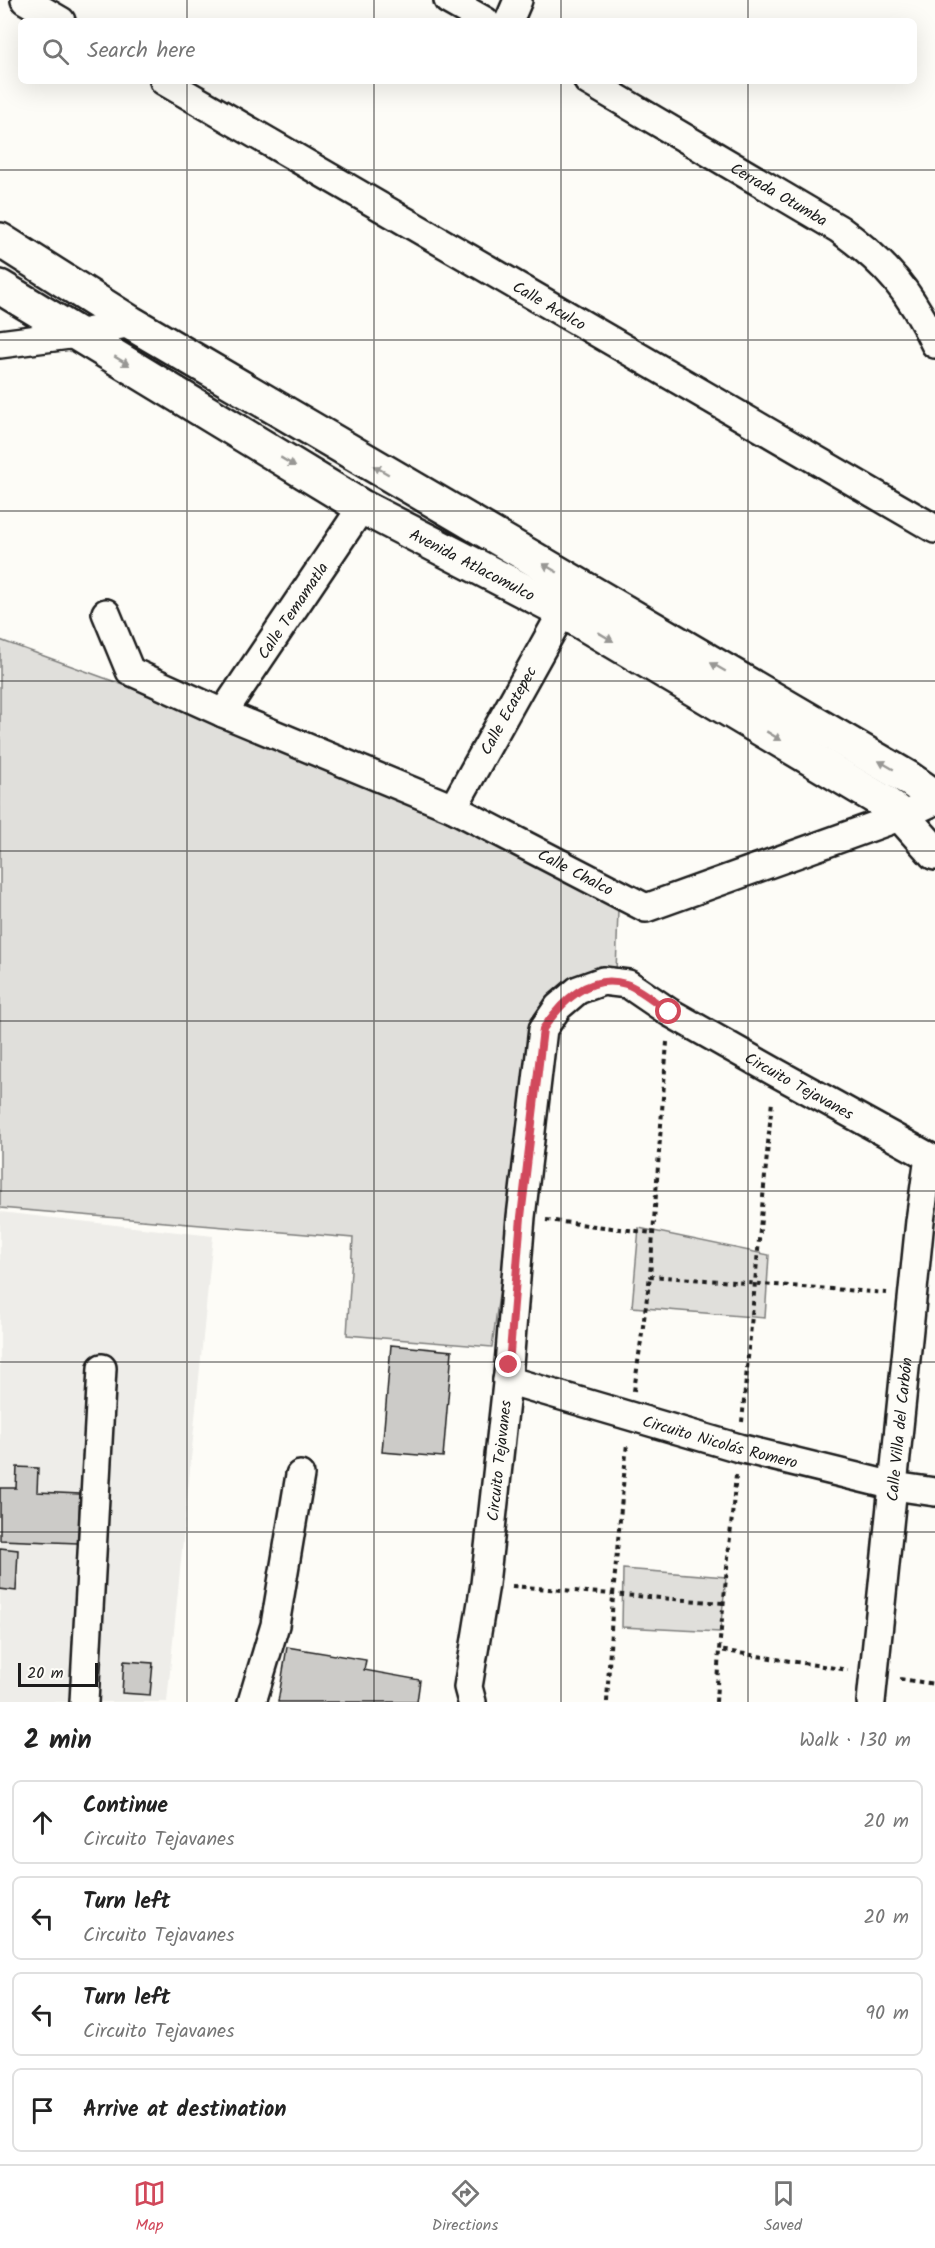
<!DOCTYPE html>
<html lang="en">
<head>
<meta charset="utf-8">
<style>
  :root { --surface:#fff; --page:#f6f6f6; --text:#222; --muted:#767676; --line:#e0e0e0; --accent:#d1495b }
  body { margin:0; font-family:Kalam,sans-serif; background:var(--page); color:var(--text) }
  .scale { position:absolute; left:18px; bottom:15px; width:80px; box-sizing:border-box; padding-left:6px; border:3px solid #1c1c1c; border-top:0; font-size:16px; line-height:21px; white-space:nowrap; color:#1c1c1c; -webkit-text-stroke:4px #fdfcf7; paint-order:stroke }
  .stop { position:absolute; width:18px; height:18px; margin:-14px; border:4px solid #d1495b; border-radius:50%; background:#fff }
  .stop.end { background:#d1495b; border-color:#fff; box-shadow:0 2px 6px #0008 }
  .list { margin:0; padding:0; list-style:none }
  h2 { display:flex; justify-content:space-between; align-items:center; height:78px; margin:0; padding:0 24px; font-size:26px }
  h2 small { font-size:20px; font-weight:400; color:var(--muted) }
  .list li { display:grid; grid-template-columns:39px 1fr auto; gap:18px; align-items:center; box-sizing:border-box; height:84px; margin:0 12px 12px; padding:0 12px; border:2px solid var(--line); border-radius:9px }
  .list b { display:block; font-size:22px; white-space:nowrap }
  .list p { margin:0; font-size:20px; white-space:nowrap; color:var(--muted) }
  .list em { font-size:20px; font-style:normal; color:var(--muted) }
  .icon { flex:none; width:33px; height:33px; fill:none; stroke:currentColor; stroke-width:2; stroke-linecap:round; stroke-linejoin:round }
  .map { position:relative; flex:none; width:935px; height:1702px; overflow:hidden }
  .search { position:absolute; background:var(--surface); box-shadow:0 6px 24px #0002; left:18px; right:18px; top:18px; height:66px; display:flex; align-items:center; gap:15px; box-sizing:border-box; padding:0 21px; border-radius:9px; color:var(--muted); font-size:22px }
  .sheet { height:462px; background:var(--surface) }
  nav { display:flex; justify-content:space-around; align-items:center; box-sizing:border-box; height:84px; border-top:2px solid var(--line); background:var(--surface); font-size:16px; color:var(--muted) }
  nav a { display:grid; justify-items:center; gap:3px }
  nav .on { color:var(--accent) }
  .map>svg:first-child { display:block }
  .built { fill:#eeede9 }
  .green { fill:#e0dfdb; stroke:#7e7e7c; stroke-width:1.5 }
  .building { fill:#cccbc8; stroke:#1c1c1c; stroke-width:1.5 }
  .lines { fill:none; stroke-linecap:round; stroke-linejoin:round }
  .minor-casing { stroke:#1c1c1c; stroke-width:32 }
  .major-casing { stroke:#1c1c1c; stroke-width:38 }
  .path { stroke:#1c1c1c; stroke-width:4; stroke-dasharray:4.5 4.5; stroke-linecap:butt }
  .minor { stroke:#fdfcf7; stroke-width:27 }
  .major { stroke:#fdfcf7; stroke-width:33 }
  .oneway { fill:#989794 }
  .route { stroke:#d1495b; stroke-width:8 }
  .grid { fill:none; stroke:#1c1c1c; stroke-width:1.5; stroke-opacity:0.55 }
  .labels { text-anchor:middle; stroke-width:4.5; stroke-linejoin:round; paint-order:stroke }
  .street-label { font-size:16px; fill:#1c1c1c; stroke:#fdfcf7 }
</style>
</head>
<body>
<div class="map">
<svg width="935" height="1702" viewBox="0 0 935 1702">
  <rect width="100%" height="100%" fill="#fdfcf7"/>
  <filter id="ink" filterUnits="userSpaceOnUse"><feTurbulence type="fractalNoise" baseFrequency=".0167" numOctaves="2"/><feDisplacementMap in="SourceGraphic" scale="12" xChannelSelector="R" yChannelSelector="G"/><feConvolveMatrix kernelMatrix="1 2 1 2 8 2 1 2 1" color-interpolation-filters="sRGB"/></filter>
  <g filter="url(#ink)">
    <path class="built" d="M0,1212L213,1236L167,1702H0Z"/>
    <path class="green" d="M0,640L217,719L452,814L614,894L618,909L616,974L535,1024L492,1347L347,1335L353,1238L0,1208Z
      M639,1228L769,1255L765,1318L632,1307Z
      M623,1569L726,1577L720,1632L622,1627Z"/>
    <path class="building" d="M391,1345L452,1351L443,1457L382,1452Z
      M17,1467L38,1468L37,1492L80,1494L78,1543L0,1540V1488H16Z
      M0,1548L18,1550L16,1591L0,1589Z
      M287,1647L366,1660L364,1670L420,1680L417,1702H278Z
      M124,1661L153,1663L150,1695L122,1693Z"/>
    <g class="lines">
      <g class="minor-casing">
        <g id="minor">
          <path d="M25,0L61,21"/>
          <path d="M448,0L485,21"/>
          <path d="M509,21L518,0"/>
          <path id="s1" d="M164,81L935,529"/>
          <path id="s2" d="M588,81L839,229C887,264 910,291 935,344"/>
          <path d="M0,344L77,334L131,323"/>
          <path id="s3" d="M106,613L130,671L223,713L453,808L646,908L902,816L935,801"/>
          <path id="s4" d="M223,713L362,507"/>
          <path id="s5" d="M453,808L563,611"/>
          <path id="s6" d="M507,1380L739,1448L894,1486L935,1492"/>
          <path d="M84,1702L102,1368"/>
          <path d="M252,1702L275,1625L300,1475"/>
          <path id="s7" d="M472,1702L468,1687L485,1584L509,1365L521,1217L543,1029L558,1007L578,990L603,981L628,984L669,1012L775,1072L935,1160"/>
          <path id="s8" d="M871,1702L920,1221L929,1157"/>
        </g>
      </g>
      <g class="major-casing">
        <g id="major">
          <path d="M0,240L131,323L908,778L935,797"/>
          <path id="s9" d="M0,287L362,507L563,611L884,802L902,816L935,853"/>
        </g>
      </g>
      <path class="path" d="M667,1042L650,1276L887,1293
        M546,1220L653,1233
        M634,1391L650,1276
        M742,1422L772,1101
        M736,1475L719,1650L848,1670
        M512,1586L723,1603
        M900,1679L935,1684
        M607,1702L613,1595L627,1443
        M716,1702L719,1650"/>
      <use href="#minor" class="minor"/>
      <use href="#major" class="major"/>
    </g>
    <defs><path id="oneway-solid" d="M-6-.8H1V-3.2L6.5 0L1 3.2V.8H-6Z" transform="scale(1.5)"/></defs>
    <g class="oneway">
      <use href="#oneway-solid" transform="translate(122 361) rotate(31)"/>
      <use href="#oneway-solid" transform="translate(288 462) rotate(31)"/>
      <use href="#oneway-solid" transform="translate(381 470) rotate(-150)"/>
      <use href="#oneway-solid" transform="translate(550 568) rotate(-150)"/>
      <use href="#oneway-solid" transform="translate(606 637) rotate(31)"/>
      <use href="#oneway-solid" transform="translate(718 667) rotate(-150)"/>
      <use href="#oneway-solid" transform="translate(774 736) rotate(31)"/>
      <use href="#oneway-solid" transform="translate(886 765) rotate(-150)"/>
    </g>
  </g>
  <g class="lines" filter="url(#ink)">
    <path class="route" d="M509,1365L521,1217L543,1029C562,1001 589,973 626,984C639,988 658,1004 669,1012"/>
  </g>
  <path class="grid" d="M187,0V21M374,0V21M561,0V21M748,0V21M187,81V1702M374,81V1702M561,81V1702M748,81V1702M0,170H935M0,340H935M0,511H935M0,681H935M0,851H935M0,1021H935M0,1191H935M0,1362H935M0,1532H935"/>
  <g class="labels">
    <g class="street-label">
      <text dy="6" stroke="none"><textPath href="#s2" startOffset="222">Cerrada Otumba</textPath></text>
      <text dy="6" stroke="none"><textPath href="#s1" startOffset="446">Calle Aculco</textPath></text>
      <text dy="6" stroke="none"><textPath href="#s9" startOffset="548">Avenida Atlacomulco</textPath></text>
      <text dy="6" stroke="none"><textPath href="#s4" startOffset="124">Calle Temamatla</textPath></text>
      <text dy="6" stroke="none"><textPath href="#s5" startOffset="112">Calle Ecatepec</textPath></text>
      <text dy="6" stroke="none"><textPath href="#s3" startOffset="552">Calle Chalco</textPath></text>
      <text dy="6" stroke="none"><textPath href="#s7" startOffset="982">Circuito Tejavanes</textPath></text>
      <text dy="6" stroke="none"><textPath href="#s8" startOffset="274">Calle Villa del Carbón</textPath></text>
      <text dy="6" stroke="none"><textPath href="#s6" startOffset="222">Circuito Nicolás Romero</textPath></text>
      <text dy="6" stroke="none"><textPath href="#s7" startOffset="244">Circuito Tejavanes</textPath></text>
    </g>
  </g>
</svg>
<div class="scale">20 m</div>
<div class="stop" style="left:669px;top:1012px"></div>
<div class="stop end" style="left:509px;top:1365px"></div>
<div class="search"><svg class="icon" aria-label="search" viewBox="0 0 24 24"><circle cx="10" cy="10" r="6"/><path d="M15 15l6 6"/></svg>Search here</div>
</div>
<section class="sheet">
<h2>2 min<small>Walk · 130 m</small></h2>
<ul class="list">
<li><svg class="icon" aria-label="ahead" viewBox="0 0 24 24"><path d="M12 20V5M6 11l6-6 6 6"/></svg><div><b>Continue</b><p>Circuito Tejavanes</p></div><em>20 m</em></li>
<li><svg class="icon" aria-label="left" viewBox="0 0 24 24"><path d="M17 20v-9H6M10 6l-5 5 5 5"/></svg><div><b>Turn left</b><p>Circuito Tejavanes</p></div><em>20 m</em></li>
<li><svg class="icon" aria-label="left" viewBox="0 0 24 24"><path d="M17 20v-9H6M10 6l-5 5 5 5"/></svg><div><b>Turn left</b><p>Circuito Tejavanes</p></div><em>90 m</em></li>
<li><svg class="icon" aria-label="arrive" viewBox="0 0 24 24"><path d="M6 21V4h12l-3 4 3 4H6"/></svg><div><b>Arrive at destination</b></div></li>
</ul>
</section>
<nav>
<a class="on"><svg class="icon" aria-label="map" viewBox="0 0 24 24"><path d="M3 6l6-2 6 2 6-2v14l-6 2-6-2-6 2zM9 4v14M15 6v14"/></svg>Map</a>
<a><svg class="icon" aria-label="directions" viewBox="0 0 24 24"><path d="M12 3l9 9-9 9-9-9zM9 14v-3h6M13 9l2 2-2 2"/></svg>Directions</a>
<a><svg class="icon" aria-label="saved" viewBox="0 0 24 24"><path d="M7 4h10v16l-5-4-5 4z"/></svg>Saved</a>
</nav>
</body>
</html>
